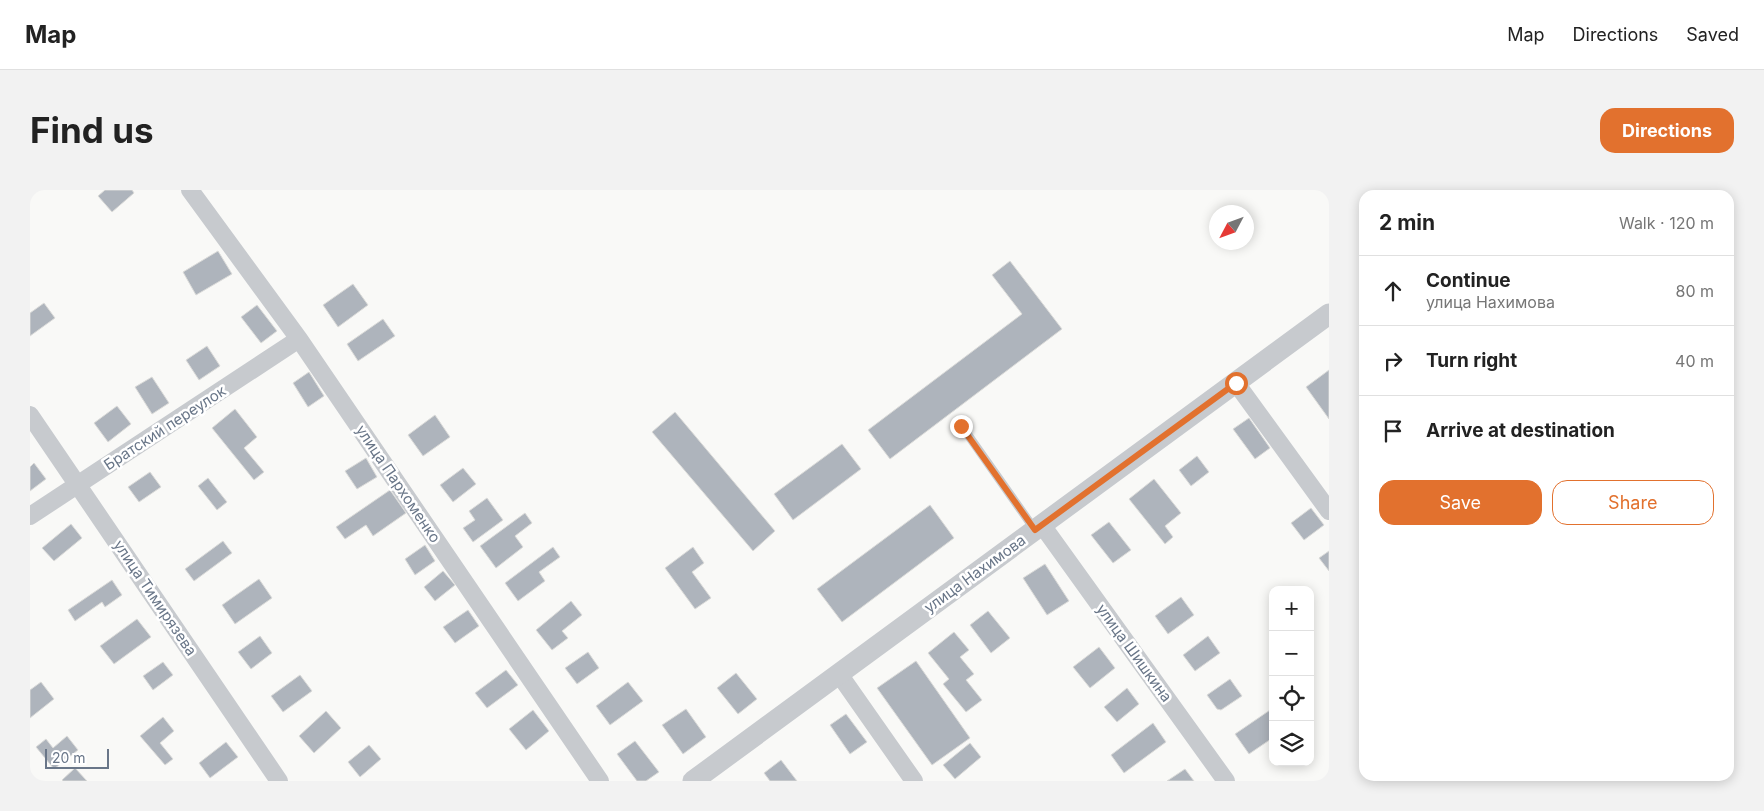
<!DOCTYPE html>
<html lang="en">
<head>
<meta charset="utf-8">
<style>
  :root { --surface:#fff; --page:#f2f2f2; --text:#222; --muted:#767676; --line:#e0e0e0; --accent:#e2712e }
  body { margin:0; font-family:Inter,sans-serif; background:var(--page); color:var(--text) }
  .controls { position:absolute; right:15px; bottom:15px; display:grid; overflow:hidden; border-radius:10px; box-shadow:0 2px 12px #0003 }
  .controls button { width:45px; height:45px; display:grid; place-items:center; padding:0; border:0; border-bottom:1px solid var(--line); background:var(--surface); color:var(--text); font:25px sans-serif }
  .compass { position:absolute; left:1179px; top:15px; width:45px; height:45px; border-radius:50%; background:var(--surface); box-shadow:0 2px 12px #0003; rotate:229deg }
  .scale { position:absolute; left:15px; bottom:12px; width:64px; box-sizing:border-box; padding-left:5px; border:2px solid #697688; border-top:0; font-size:14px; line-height:18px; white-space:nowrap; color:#697688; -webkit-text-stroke:4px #fff; paint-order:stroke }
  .stop { position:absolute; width:15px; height:15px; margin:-11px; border:4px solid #e2712e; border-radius:50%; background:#fff }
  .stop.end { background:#e2712e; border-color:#fff; box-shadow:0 1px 5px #0008 }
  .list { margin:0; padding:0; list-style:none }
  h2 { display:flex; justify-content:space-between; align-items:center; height:65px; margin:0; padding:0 20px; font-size:21px }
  h2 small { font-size:16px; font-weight:400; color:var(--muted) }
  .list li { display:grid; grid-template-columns:32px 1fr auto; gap:15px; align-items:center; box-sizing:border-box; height:70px; padding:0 20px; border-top:1px solid var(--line) }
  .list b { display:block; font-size:19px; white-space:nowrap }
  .list p { margin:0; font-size:16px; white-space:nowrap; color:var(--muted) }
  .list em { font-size:16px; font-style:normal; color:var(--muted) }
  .actions { display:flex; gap:10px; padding:15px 20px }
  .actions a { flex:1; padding:11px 0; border:1px solid var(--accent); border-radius:15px; text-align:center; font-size:18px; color:var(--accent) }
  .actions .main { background:var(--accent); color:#fff }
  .icon { flex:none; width:28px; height:28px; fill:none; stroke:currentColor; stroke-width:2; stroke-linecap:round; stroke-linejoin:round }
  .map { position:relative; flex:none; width:1299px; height:591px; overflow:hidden; border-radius:15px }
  header { display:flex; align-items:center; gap:30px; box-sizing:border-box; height:70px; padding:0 25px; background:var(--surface); border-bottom:1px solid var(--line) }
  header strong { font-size:24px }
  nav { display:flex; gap:28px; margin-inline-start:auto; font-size:18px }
  .intro { display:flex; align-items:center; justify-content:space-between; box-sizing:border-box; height:120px; padding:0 30px }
  h1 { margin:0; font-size:35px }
  .button { padding:12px 22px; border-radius:15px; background:var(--accent); color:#fff; font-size:18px; font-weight:700 }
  main { display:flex; gap:30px; padding:0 30px }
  aside { flex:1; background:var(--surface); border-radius:15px; box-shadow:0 2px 12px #0003 }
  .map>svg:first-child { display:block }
  .building { fill:#aeb4bc; stroke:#dbdbd9 }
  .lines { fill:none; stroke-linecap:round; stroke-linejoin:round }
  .service { stroke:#c7cace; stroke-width:9 }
  .minor { stroke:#c7cace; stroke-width:18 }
  .tertiary { stroke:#c7cace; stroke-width:21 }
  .route { stroke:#e2712e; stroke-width:6 }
  .labels { text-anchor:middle; stroke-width:5; stroke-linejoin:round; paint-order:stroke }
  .street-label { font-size:15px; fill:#697688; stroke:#fff }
</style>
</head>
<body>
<header>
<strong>Map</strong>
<nav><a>Map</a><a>Directions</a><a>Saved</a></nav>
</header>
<div class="intro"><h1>Find us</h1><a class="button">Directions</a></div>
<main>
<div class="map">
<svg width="1299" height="591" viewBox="0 0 1299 591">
  <rect width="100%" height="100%" fill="#f9f9f7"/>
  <path class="building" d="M75,0H102L104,3L82,22L68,6Z
    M188,61L202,84L166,105L153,82Z
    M980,71L1032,139L860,269L838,240L992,124L962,85Z
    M323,94L338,115L308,137L293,115Z
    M14,113L25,128L0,146V123Z
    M227,115L247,141L231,153L211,127Z
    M353,129L365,146L328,171L317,154Z
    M177,156L190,176L169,190L156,170Z
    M1299,180V229L1276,197Z
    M279,182L294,206L278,217L263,193Z
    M122,187L139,213L122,224L105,197Z
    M87,216L101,234L78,252L64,233Z
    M205,219L227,247L214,258L234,282L224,290L182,238Z
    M645,222L745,341L723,361L622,242Z
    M405,225L420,247L393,266L378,245Z
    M1219,228L1240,258L1225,269L1203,239Z
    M812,254L831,279L763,330L744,304Z
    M1167,266L1179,282L1161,296L1149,280Z
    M336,268L347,287L327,299L315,281Z
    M4,273L16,289L0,301V277Z
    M433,278L446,294L423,312L410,295Z
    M120,282L131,297L109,312L98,297Z
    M178,288L197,312L187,320L168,296Z
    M1124,289L1151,323L1135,336L1143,347L1135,354L1099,309Z
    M360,300L376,323L343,346L336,335L315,349L306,337Z
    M457,308L473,330L443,352L433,338L445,330L439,321Z
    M900,315L924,348L812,432L787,399Z
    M1281,318L1294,335L1274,350L1261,333Z
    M495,323L502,333L485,346L493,357L466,378L450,356Z
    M1079,332L1101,360L1083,373L1061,345Z
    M41,334L52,348L24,371L12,358Z
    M193,351L202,363L164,391L155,379Z
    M395,355L405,371L385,385L375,369Z
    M523,357L530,367L509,382L515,391L488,411L475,393Z
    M663,357L674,373L662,382L681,408L665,419L635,378Z
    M1299,361V381L1289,368Z
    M1015,374L1039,411L1017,425L993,388Z
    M413,381L425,395L405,411L394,397Z
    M229,389L242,408L205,434L192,415Z
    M82,390L92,405L75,417L72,412L45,431L38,420Z
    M1151,407L1164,425L1138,444L1125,426Z
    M541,411L552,425L532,441L538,448L522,460L506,440Z
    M438,420L449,436L425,453L413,437Z
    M958,421L980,448L961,463L940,435Z
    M107,429L121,447L84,474L70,456Z
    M924,442L939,460L930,467L944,484L936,490L952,510L936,522L913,494L919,489L898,463Z
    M230,446L242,463L221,479L208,462Z
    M1178,446L1190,463L1165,481L1153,465Z
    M1069,457L1085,478L1060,498L1043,477Z
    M558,462L569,478L547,494L535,478Z
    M886,471L940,548L902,575L847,498Z
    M133,472L143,485L123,500L113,486Z
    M476,480L488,495L457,518L445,503Z
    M706,483L727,509L708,524L687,498Z
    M270,485L282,501L253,522L241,506Z
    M1200,489L1212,506L1191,520L1187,519L1177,505Z
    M11,492L24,509L0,528V500Z
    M598,492L613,511L580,535L566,516Z
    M1097,498L1109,514L1087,532L1074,517Z
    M1243,518V552L1241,549L1219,564L1205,544Z
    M656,519L676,547L653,564L632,535Z
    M503,520L519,541L496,560L479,539Z
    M296,521L311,538L284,563L269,546Z
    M816,524L837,552L820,564L800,535Z
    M133,527L144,541L130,553L143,569L135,575L110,546Z
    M1123,533L1136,552L1094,583L1081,565Z
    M37,546L48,560L24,579L6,557L16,549L23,558Z
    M605,551L629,582L616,591H607L587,564Z
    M196,552L208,567L180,588L169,573Z
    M940,553L951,567L925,589L913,575Z
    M339,555L351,569L330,587L318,572Z
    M751,570L767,591H740L734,583Z
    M45,578L57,591H33L32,590Z
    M1155,579L1164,591H1137Z"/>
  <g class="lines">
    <path class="service" d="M931,235L1005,340"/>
    <path class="minor" d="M160,0L269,149L570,591
      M1206,193L1299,321
      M0,225L249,591
      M0,326L269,149
      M1012,335L1196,591
      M809,484L884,591"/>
    <path class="tertiary" d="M663,591L1299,124"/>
  </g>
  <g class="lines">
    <path class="route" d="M931,236L1005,340L1206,193"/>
  </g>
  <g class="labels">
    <g class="street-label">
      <text transform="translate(135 238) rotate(-33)" y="5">Братский переулок</text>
      <text transform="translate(368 294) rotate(56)" y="5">улица Пархоменко</text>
      <text transform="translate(945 384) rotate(-36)" y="5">улица Нахимова</text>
      <text transform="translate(125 408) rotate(56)" y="5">улица Тимирязева</text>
      <text transform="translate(1104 463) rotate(54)" y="5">улица Шишкина</text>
    </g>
  </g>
</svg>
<div class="controls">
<button>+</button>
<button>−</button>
<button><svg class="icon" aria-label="locate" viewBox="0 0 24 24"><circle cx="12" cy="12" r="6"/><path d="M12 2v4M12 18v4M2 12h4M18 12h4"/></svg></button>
<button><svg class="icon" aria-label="layers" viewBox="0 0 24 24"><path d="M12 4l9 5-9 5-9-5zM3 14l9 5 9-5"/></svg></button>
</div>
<svg class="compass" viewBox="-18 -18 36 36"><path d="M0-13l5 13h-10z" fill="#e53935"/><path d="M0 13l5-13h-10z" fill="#767676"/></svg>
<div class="scale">20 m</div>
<div class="stop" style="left:1206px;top:193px"></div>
<div class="stop end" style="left:931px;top:236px"></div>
</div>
<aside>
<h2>2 min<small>Walk · 120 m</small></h2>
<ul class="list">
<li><svg class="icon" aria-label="ahead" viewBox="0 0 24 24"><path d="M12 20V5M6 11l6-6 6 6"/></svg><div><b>Continue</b><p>улица Нахимова</p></div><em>80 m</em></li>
<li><svg class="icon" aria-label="right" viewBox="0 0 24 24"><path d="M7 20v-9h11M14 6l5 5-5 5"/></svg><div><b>Turn right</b></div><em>40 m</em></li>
<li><svg class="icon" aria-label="arrive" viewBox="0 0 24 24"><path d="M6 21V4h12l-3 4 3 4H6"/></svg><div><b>Arrive at destination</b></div></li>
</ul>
<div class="actions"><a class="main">Save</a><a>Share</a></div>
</aside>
</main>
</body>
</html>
